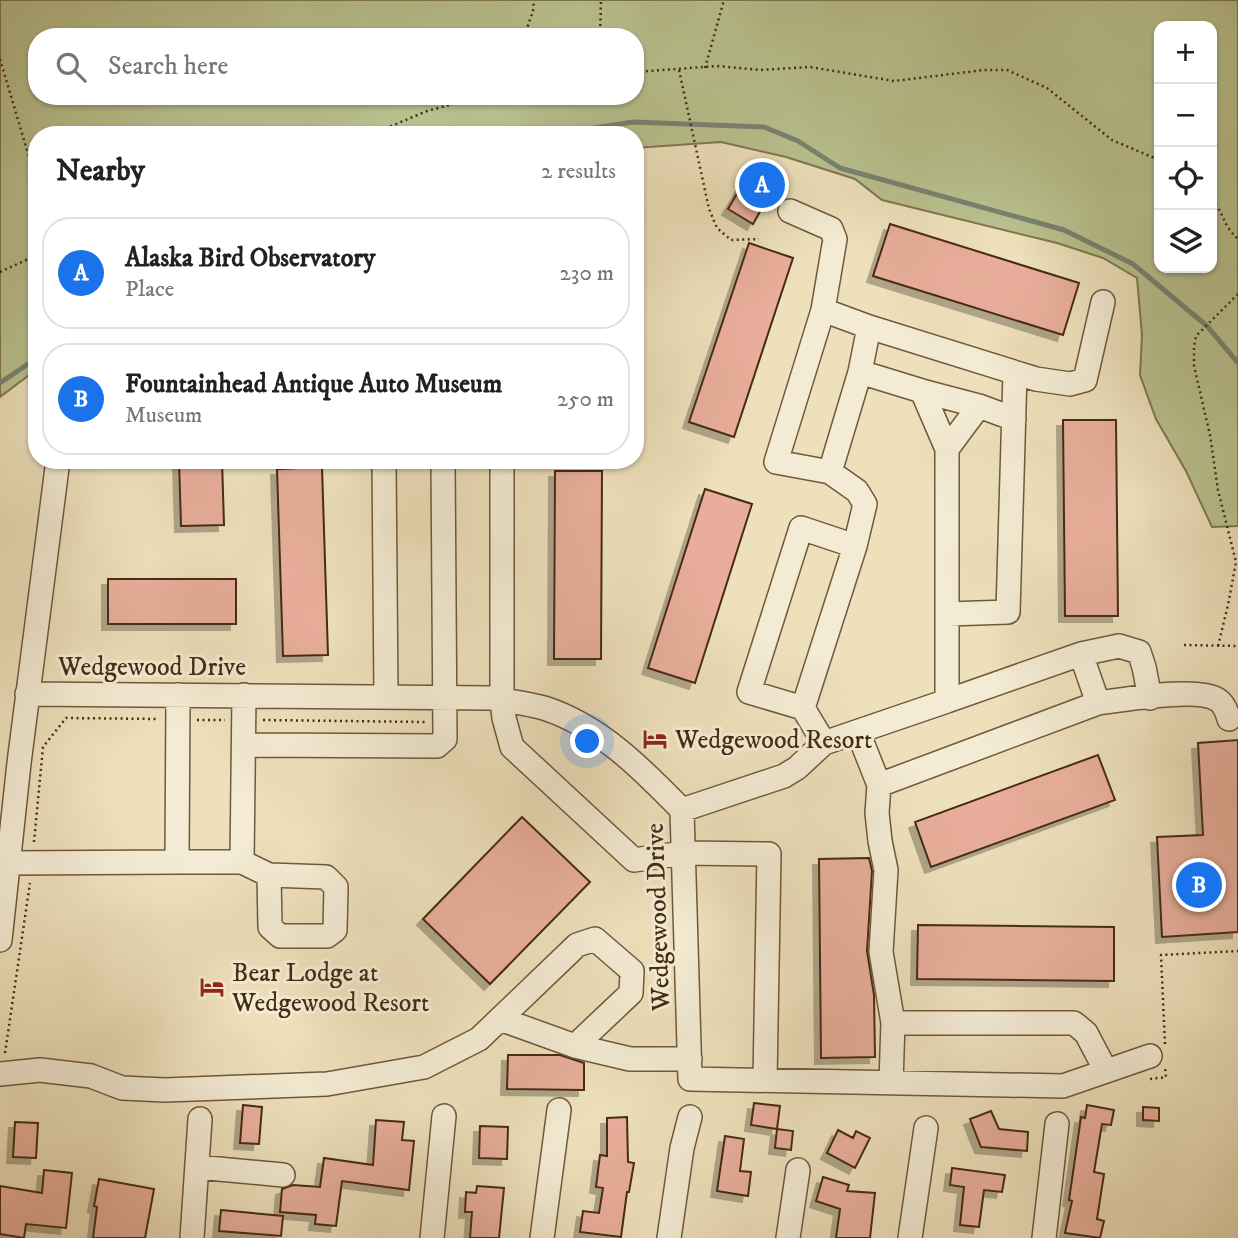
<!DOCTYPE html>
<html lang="en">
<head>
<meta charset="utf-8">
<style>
  :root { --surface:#fff; --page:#f6f6f6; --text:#222; --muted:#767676; --line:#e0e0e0; --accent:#1a73e8 }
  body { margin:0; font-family:"IM FELL DW Pica",serif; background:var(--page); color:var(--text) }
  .controls { position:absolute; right:21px; top:21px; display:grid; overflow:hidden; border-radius:14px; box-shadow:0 2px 5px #0004 }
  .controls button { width:63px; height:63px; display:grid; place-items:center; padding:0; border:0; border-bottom:2px solid var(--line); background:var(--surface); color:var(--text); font:35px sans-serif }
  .you { position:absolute; left:588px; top:742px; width:24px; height:24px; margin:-18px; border:5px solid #fff; border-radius:50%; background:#1a73e8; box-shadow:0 0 0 10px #1a73e833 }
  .badge { display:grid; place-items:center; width:46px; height:46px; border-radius:50%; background:var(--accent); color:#fff; font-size:23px; font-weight:700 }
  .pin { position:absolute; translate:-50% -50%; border:4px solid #fff; box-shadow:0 2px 7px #0006 }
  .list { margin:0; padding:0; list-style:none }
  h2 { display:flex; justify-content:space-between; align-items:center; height:91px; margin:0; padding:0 28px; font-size:30px }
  h2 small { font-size:23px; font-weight:400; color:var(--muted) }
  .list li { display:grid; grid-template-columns:46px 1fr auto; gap:21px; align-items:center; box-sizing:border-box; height:112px; margin:0 14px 14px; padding:0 14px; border:2px solid var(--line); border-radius:28px }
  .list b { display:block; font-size:26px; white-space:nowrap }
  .list p { margin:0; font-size:23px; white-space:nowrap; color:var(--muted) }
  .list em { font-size:23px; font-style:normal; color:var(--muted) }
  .icon { flex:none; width:38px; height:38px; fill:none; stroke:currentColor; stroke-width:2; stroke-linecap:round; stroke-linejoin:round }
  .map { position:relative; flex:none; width:1238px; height:1238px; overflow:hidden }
  .search { position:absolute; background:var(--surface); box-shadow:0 2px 5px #0004; left:28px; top:28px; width:616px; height:77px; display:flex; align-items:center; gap:18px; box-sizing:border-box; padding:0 24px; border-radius:28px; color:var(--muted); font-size:26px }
  .panel { position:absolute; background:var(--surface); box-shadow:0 2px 5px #0004; left:28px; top:126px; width:616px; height:343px; border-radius:28px }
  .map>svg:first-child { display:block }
  .green { fill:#b9c28f; stroke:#807651; stroke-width:2; fill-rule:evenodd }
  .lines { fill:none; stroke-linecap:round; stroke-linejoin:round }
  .stream { stroke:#788372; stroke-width:5 }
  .building { fill:#e8ae9b; stroke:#462b13; stroke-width:2; filter:url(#shadow) }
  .minor-casing { stroke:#70583d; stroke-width:26 }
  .path { stroke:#462b13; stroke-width:2.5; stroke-dasharray:2 3.5; stroke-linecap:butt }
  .minor { stroke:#f3ebd3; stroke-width:23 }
  .labels { text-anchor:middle; stroke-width:6; stroke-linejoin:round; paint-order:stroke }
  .street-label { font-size:26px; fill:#462b13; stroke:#f3ebd3 }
  .poi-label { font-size:26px; fill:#462b13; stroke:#f3ebd3; text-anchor:start }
</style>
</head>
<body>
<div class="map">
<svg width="1238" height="1238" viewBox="0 0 1238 1238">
  <defs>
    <filter id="shadow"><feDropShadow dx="-6" dy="6" stdDeviation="0" flood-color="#0004"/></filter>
  </defs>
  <rect width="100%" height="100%" fill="#ede0bb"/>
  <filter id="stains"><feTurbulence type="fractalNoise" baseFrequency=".00286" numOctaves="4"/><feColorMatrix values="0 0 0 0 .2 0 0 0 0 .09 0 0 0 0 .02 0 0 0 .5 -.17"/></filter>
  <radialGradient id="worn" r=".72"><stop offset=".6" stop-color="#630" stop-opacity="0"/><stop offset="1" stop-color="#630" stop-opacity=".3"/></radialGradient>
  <path class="green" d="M0,0H1238V526L1212,527L1186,471L1156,419L1140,375L1142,335L1137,278L1103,258L1057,243L882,200L855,179L786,157L721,142L635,148V135H37V369L0,397ZM1159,26H1212V268H1159ZM37,37H635V96H37Z"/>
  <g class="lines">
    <path class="stream" d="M549,135L633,122L764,127L798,141L840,168L1064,230L1133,264L1207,326L1238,363
      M0,383L37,358"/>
  </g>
  <path class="building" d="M757,160L781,174L753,224L728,209Z
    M890,224L1079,283L1063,335L873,276Z
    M749,243L793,258L734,437L689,422Z
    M1063,420H1116L1118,616H1065Z
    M179,460H222L224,525L181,526Z
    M322,467L328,655L283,656L277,469Z
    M555,471H602L601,659H554Z
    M705,489L752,504L695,683L648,668Z
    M108,579H236V624H108Z
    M1238,740V932L1162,937L1157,837L1203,835L1198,743Z
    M1098,755L1115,800L931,867L915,822Z
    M522,817L590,882L490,984L423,919Z
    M869,858L872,871L867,951L874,995L875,1057L821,1058L819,859Z
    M918,925L1114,927V981L917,979Z
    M508,1055H560L584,1063V1090L507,1089Z
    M754,1103L780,1106L777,1129L751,1125Z
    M243,1105L262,1107L259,1144L240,1143Z
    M1087,1105L1114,1110L1111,1125L1102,1124L1094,1172L1104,1174L1097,1219L1104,1221L1100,1238L1065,1233L1072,1201L1069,1200L1081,1117L1085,1118Z
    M1143,1107L1159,1108V1121L1143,1120Z
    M991,1111L999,1129L1028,1132L1027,1151L981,1147L970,1119Z
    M627,1117L628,1162L634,1163L629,1192H627L621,1237L580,1232L583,1211L599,1213L603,1188L596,1187L600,1155L607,1156V1118Z
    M376,1120L404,1122L402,1140L414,1141L409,1190L342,1181L336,1226L315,1224L316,1215L280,1212L282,1189L293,1185L320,1187L324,1158L373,1165Z
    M15,1122L38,1123L36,1158L13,1157Z
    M480,1126L508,1127L507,1159L479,1158Z
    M777,1129L793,1131L791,1150L775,1148Z
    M838,1130L853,1138L856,1131L870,1138L855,1168L827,1153Z
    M725,1136L744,1139L740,1171L751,1172L748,1196L717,1191Z
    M952,1168L1005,1175L1002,1192L984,1190L979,1227L960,1225L964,1187L950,1185Z
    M44,1170L72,1173L66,1228L26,1224L24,1238L0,1234V1186L42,1193Z
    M823,1177L849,1185L847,1191L875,1193L870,1238H836L840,1209L816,1201Z
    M99,1179L154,1189L145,1238H93L97,1207L94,1206Z
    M477,1186L504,1188L499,1238H470L472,1212H465L466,1192L476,1193Z
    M221,1210L283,1216L281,1236L219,1231Z"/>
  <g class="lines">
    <g class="minor-casing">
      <path id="minor" d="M790,211L831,229L835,239L823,310
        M869,327L1036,379L1070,384L1085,380L1103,302
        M922,391L979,406L1014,419
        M947,449L979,406
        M384,460L386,696
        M502,460V700L504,718L512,747L634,860L683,853L769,854L765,1080
        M830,472L776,462L823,310L869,327L860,372
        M948,614L1008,612L1015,373
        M1081,654L1119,646L1139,652L1144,667L1150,698
        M27,694L490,698C508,701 527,703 544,708C600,726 642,769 682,810L690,1079L1063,1086L1150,1056
        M178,695L177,862H242L244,695
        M947,701L1081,654L1098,703C1123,700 1198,686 1218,700C1224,704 1227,712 1229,719
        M803,708L855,546L865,504L857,491L830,472L860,372L922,391L947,449V701L824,743L803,708L749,692L801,528L855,546
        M858,732L879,785L1098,703
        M245,745L437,746L445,739L443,460
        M879,785L877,813L880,841L886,870L881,952L893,1023
        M682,810L784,776L797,768L824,743
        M242,862L269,875L270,927L280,936H327L335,930L336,887L326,877L269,875
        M8,863L177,862
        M0,940L19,763L58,460
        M575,1046L630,1059H690
        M0,1074L40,1070L91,1076L122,1088L165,1090L327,1084L424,1067L479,1039L577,945L595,939L632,971L631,993L575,1046L500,1019
        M891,1082L893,1023H1074L1086,1033L1106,1071
        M197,1167L283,1175
        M192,1238L200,1119
        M432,1238L444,1116
        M542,1238L559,1110
        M669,1238L682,1148L690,1117
        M788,1238L798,1170
        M910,1238L926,1128
        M1044,1238L1057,1124"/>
    </g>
    <path class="path" d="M524,37L533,11L534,0
      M600,37L601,0
      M0,59L37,184
      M705,68L724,0
      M679,70L709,209L717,228L731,240L759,239
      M635,72L717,66L760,70L810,67L894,81L984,70H1007L1047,88L1112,140L1159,160
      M370,135L427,111L482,96
      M1212,200C1224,212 1222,225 1238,239
      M0,272L37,255
      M1184,645L1238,646
      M1218,646L1228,605L1236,562L1218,490L1210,435L1194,366V347L1196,336L1238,294
      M197,720H225
      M263,720L425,722
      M34,842L43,747L66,718L159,719
      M1165,1044L1161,955L1238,951
      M5,1053L30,883
      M1150,1079L1166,1077L1165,1068"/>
    <use href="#minor" class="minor"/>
  </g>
  <defs>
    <g id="hotel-bare" transform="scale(1.89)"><path d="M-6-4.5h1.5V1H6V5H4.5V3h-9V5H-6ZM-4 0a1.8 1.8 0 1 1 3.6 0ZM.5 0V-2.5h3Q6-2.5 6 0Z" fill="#8f2418" stroke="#f3ebd3" stroke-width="2.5" paint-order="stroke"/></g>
  </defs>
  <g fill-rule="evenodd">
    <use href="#hotel-bare" x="655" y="739"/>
    <use href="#hotel-bare" x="212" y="987"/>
  </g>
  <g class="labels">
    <g class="street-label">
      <text x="152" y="675">Wedgewood Drive</text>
      <text transform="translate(657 917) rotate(-92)" y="9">Wedgewood Drive</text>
    </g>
    <g class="poi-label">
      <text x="675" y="748">Wedgewood Resort</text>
      <text x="232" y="981">Bear Lodge at<tspan x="232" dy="30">Wedgewood Resort</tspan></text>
    </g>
  </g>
  <rect width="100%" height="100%" filter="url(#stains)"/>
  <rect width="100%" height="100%" fill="url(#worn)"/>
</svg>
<div class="controls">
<button>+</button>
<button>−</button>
<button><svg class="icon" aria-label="locate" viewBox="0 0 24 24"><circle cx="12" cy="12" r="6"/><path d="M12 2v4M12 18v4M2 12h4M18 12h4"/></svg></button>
<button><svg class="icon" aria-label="layers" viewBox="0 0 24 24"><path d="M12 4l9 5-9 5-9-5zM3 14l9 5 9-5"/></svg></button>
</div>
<div class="you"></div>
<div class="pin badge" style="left:762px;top:185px">A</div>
<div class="pin badge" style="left:1199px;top:885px">B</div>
<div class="search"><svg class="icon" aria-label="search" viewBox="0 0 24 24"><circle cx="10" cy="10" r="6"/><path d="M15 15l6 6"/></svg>Search here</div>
<section class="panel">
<h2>Nearby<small>2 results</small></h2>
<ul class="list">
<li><span class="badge">A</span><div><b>Alaska Bird Observatory</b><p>Place</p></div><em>230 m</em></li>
<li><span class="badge">B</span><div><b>Fountainhead Antique Auto Museum</b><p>Museum</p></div><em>250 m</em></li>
</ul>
</section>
</div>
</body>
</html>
